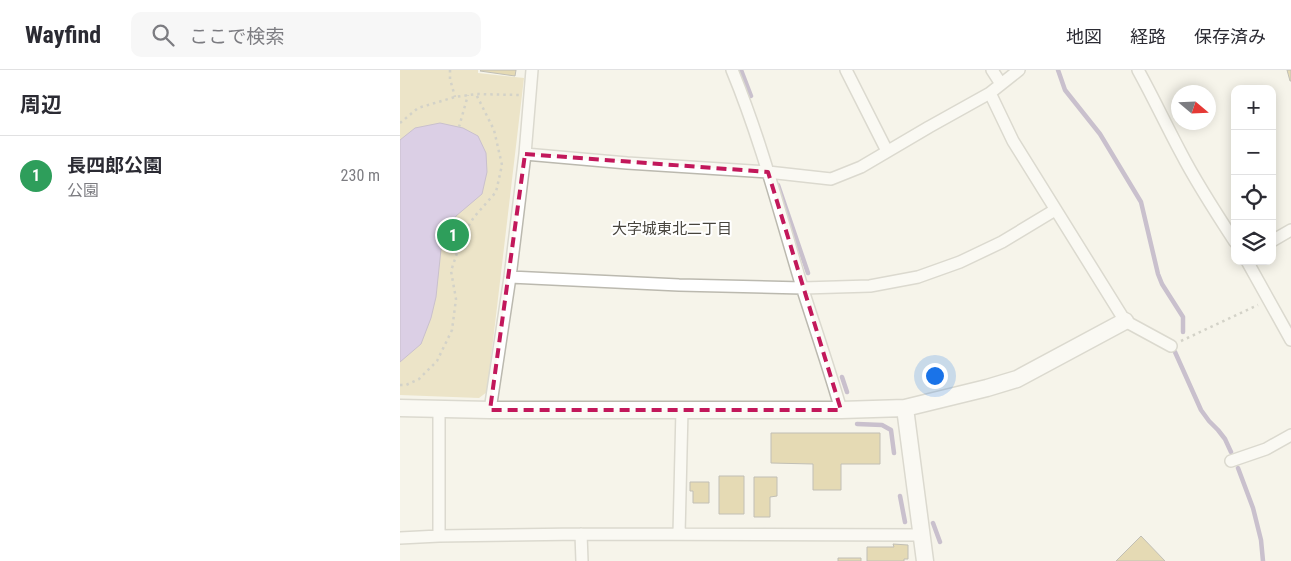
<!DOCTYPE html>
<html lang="ja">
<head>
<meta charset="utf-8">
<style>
  :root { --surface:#fff; --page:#f7f7f7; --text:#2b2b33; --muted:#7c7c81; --line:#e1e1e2; --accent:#7b42b9 }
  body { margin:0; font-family:"Roboto Condensed","Noto Sans JP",sans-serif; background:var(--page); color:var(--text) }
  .controls { position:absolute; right:15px; top:15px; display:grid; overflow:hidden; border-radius:10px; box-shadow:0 2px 12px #0003 }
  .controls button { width:45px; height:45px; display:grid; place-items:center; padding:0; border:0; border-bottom:1px solid var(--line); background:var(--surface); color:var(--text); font:25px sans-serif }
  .compass { position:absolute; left:771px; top:15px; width:45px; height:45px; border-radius:50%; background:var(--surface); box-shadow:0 2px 12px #0003; rotate:109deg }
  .you { position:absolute; left:534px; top:305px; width:18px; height:18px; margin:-12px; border:4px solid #fff; border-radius:50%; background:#1a73e8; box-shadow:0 0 0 8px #1a73e833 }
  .badge { display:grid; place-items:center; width:32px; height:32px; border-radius:50%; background:var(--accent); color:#fff; font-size:16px; font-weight:700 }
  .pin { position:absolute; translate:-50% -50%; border:2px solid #fff; box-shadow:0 1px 5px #0006 }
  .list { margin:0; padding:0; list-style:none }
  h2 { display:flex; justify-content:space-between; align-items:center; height:65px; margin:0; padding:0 20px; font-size:21px }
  h2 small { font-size:16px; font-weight:400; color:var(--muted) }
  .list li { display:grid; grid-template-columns:32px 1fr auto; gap:15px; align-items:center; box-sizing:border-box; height:80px; padding:0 20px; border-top:1px solid var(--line) }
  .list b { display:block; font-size:19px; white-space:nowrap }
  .list p { margin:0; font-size:16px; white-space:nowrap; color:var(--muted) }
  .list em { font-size:16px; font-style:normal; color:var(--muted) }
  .icon { flex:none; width:28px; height:28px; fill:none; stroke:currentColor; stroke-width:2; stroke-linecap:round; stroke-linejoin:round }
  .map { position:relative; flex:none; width:891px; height:491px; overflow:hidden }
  header { display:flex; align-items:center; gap:30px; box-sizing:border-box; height:70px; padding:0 25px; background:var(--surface); border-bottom:1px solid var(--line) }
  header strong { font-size:24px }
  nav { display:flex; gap:28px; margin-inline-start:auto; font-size:18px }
  .search { width:350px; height:45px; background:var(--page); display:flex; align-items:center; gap:12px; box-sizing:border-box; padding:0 18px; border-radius:10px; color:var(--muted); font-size:19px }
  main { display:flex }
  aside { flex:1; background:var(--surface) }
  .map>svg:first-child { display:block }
  .green { fill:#dfd1a1 }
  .water { fill:#bba2e1; stroke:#9280ab }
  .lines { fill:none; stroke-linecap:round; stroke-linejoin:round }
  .stream { stroke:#9280ab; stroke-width:4.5 }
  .building { fill:#d0bb74; stroke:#817e76 }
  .street-casing { stroke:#bbb9af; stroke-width:14 }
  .secondary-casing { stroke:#bbb9af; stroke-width:19 }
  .path { stroke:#a9a8a0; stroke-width:2.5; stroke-dasharray:2.5 4; stroke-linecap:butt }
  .street { stroke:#fff; stroke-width:11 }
  .secondary { stroke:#fff; stroke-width:16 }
  .marked { fill:none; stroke:#c2185b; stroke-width:4; stroke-dasharray:10 6; stroke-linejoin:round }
  .labels { text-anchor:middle; stroke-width:4; stroke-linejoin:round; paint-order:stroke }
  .neighbourhood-label { font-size:15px; fill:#47443d; stroke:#fff }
</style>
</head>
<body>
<header>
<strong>Wayfind</strong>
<div class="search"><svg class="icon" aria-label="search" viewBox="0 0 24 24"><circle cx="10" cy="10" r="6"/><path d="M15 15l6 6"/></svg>ここで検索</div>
<nav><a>地図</a><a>経路</a><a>保存済み</a></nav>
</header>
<main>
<aside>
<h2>周辺<small></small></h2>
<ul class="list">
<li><span class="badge" style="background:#2e9e5b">1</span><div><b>長四郎公園</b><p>公園</p></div><em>230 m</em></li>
</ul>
</aside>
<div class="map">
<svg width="891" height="491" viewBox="0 0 891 491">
  <rect width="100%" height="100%" fill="#f6f4ea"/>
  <path class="green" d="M0,0H78V3L124,8L87,322L79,328L0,325Z"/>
  <path class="water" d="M40,53L63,58L78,66L86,83L87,102L82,124L56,146L42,170L36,227L31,248L21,274L0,292V70L15,58Z"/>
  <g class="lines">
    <path class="stream" d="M341,0L351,26
      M658,0L665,20L700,64L741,132L758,204L762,214L783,247V262
      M378,115L408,203
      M775,282L801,340L809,351L818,360L825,369L831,382
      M442,307L447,322
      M457,354L482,355L491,360L494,383
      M838,398L853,438L861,470L863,491
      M500,426L505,452
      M533,453L540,472"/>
  </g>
  <path class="building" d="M81,0H116L115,6L80,1Z
    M887,0H891V11H890Z
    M371,363H480V394H441V420H413V394L371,393Z
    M319,406H344V444H319Z
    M354,407H377V426L370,427V447H354Z
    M290,412H309V433H293V421H290Z
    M741,466L765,491H716Z
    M493,474L508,475V489H504V491H467V477H494Z
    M438,488H461V491H438Z"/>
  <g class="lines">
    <g class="street-casing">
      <path id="street" d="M332,0C361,70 380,144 402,217C415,258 429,298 441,340
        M446,0L487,81
        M592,0L601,14
        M738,0C753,27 766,55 781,83C797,114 816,143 835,172
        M590,23L619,0
        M125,84L227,93L368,102L431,109L461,97L529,57L590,23L613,71L725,251L771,276
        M872,171L891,160
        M847,191L891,270
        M110,207L279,215L403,218L470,216L518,207L560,192L602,172L655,140
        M90,340L110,207L125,84L132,0
        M831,391L866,379L891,365
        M181,464L182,491
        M279,464L282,340
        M39,466V339
        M0,468L39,466L181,464L521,465"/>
    </g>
    <g class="secondary-casing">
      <path id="secondary" d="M0,338L90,340H441L505,338L587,318L617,309L725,251
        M505,338L525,491"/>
    </g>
    <path class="path" d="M50,0V9L55,27
      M0,53L18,38L55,27L76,24L119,25
      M59,57L68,25
      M781,271L858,235
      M0,315H6L19,309L37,291L52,260L56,229L51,201L63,165L74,147L96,122L102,95L94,60L76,24"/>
    <use href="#street" class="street"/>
    <use href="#secondary" class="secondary"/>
  </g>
  <path d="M0 0H891V491H0ZM125,84L368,102L441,340H90Z" fill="#f6f4ea" fill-opacity=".55" fill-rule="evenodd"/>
  <path class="marked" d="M125,84L368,102L441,340H90Z"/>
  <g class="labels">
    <g class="neighbourhood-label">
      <text x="272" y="164">大字城東北二丁目</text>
    </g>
  </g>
</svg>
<div class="controls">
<button>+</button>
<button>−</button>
<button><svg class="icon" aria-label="locate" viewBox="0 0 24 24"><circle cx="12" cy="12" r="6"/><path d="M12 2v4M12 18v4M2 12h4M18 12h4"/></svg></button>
<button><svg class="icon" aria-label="layers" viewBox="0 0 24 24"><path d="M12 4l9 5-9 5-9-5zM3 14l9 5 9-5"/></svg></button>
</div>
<svg class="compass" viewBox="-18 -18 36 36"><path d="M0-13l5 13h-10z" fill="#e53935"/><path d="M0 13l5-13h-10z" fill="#7c7c81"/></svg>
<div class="you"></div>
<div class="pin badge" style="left:53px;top:165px;background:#2e9e5b">1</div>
</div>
</main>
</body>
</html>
